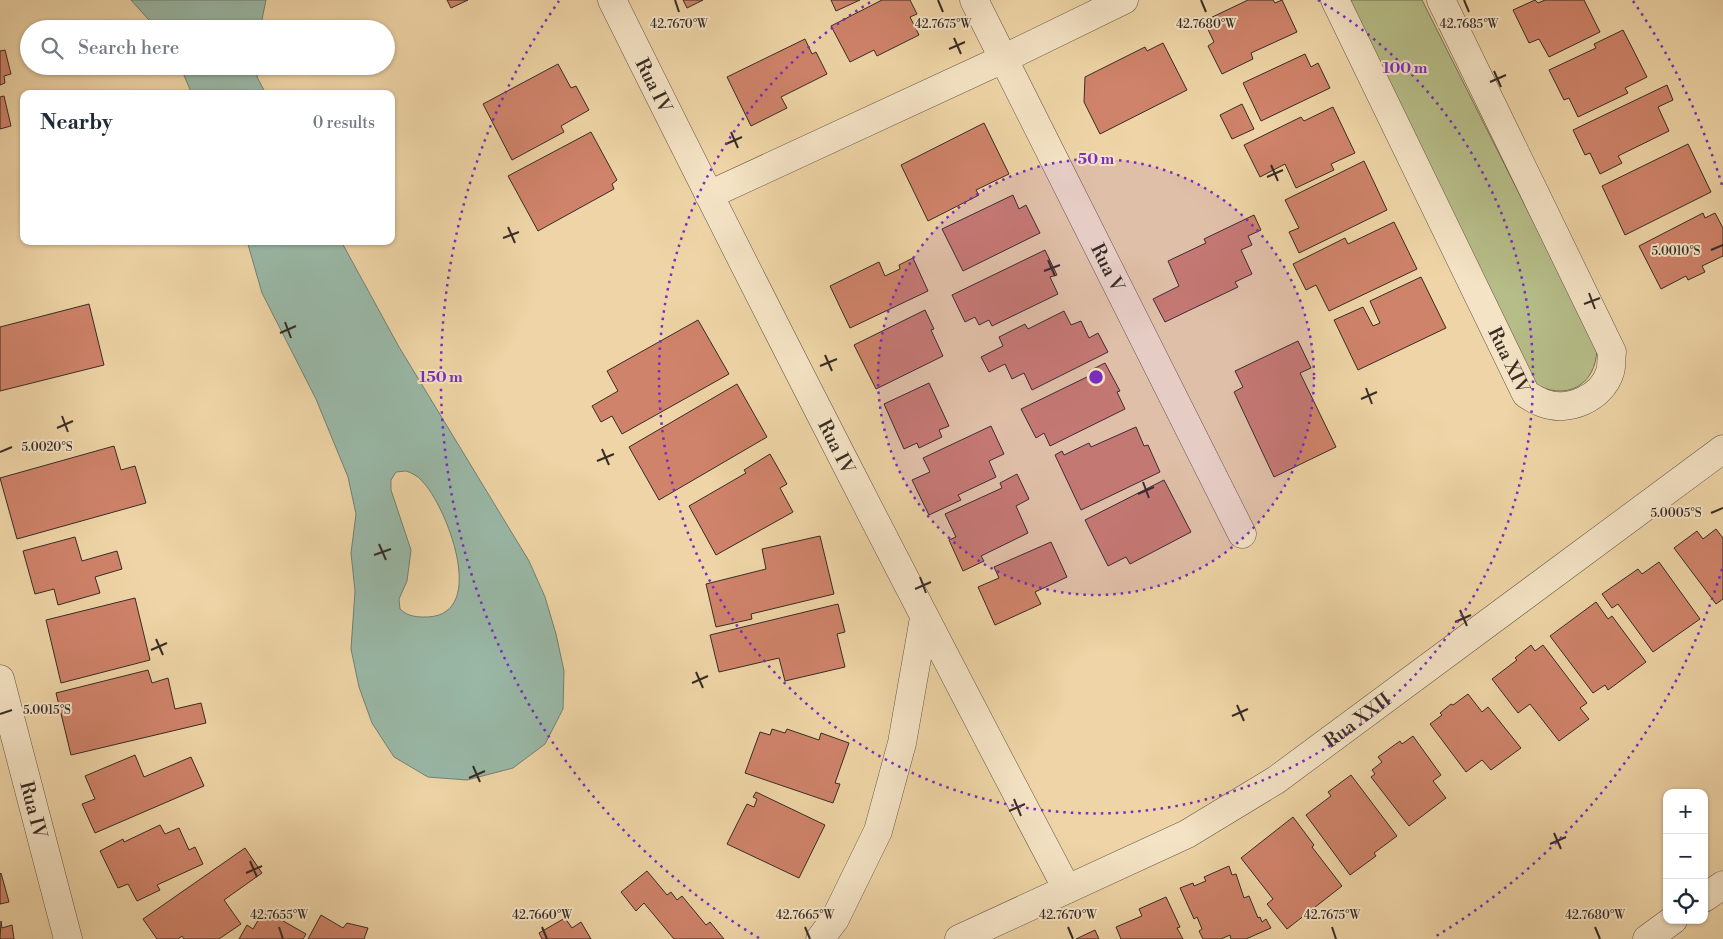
<!DOCTYPE html>
<html lang="en">
<head>
<meta charset="utf-8">
<style>
  :root { --surface:#fff; --page:#f6f6f7; --text:#1f2937; --muted:#747a83; --line:#e0e1e3 }
  body { margin:0; font-family:"Libre Bodoni",serif; background:var(--page); color:var(--text) }
  .controls { position:absolute; right:15px; bottom:15px; display:grid; overflow:hidden; border-radius:10px; box-shadow:0 1px 4px #0004 }
  .controls button { width:45px; height:45px; display:grid; place-items:center; padding:0; border:0; border-bottom:1px solid var(--line); background:var(--surface); color:var(--text); font:25px sans-serif }
  .list { margin:0; padding:0; list-style:none }
  h2 { display:flex; justify-content:space-between; align-items:center; height:65px; margin:0; padding:0 20px; font-size:21px }
  h2 small { font-size:16px; font-weight:400; color:var(--muted) }
  .icon { flex:none; width:28px; height:28px; fill:none; stroke:currentColor; stroke-width:2; stroke-linecap:round; stroke-linejoin:round }
  .map { position:relative; flex:none; width:1723px; height:939px; overflow:hidden }
  .search { position:absolute; background:var(--surface); box-shadow:0 1px 4px #0004; left:20px; top:20px; width:375px; height:55px; display:flex; align-items:center; gap:12px; box-sizing:border-box; padding:0 18px; border-radius:28px; color:var(--muted); font-size:19px }
  .panel { position:absolute; background:var(--surface); box-shadow:0 1px 4px #0004; left:20px; top:90px; width:375px; height:155px; border-radius:10px }
  .map>svg:first-child { display:block }
  .green { fill:#b6bd88; stroke:#767456 }
  .water { fill:#99b8a7; stroke:#728073; fill-rule:evenodd }
  .building { fill:#cf836a; stroke:#372c25 }
  .lines { fill:none; stroke-linecap:round; stroke-linejoin:round }
  .minor-casing { stroke:#655645; stroke-width:29 }
  .minor { stroke:#f4e3c5; stroke-width:28 }
  .ticks { fill:none; stroke:#372c25; stroke-width:2 }
  .ring { fill:none; stroke:#7b2cbf; stroke-width:2.5; stroke-dasharray:2.5 5 }
  .labels { text-anchor:middle; stroke-width:4; stroke-linejoin:round; paint-order:stroke }
  .street-label { font-size:19px; fill:#372c25; stroke:#f4e3c5 }
  .ticks-label { font-size:12px; text-anchor:middle; fill:#372c25; stroke:#f4e3c5; stroke-width:4; stroke-linejoin:round; paint-order:stroke }
  .centre { fill:#7b2cbf; stroke:#f4e3c5; stroke-width:2.5 }
  .ring-label { font-size:15px; text-anchor:middle; font-weight:bold; fill:#7b2cbf; stroke:#f4e3c5; stroke-width:4; stroke-linejoin:round; paint-order:stroke }
</style>
</head>
<body>
<div class="map">
<svg width="1723" height="939" viewBox="0 0 1723 939">
  <rect width="100%" height="100%" fill="#eed4a6"/>
  <filter id="stains"><feTurbulence type="fractalNoise" baseFrequency=".004" numOctaves="4"/><feColorMatrix values="0 0 0 0 .2 0 0 0 0 .09 0 0 0 0 .02 0 0 0 .5 -.17"/></filter>
  <radialGradient id="worn" r=".72"><stop offset=".6" stop-color="#630" stop-opacity="0"/><stop offset="1" stop-color="#630" stop-opacity=".3"/></radialGradient>
  <path class="green" d="M1336,0H1422L1597,349C1596,386 1565,402 1534,383Z"/>
  <path class="water" d="M131,0H266L260,29H157Z
    M180,66H257V77L266,94H192Z
    M247,241H341L399,347L529,561L545,597L556,634L564,671L563,709L545,744L513,768L467,780L428,777L394,757L372,723L359,687L351,649L355,591L351,553L356,514L348,477L316,399L262,293ZM406,471C412,473 418,476 422,481C446,505 489,614 428,617C416,617 409,617 400,609L399,599L407,581L411,550L391,490V480L396,472Z"/>
  <path class="building" d="M447,0H468L451,8Z
    M683,0H703L687,8Z
    M831,0H860L836,11Z
    M882,0H910L917,14L910,17L919,35L877,56L874,50L850,62L831,26Z
    M1248,0H1273L1275,3L1282,0L1297,32L1251,53L1253,59L1222,74L1208,46L1214,42L1204,21Z
    M1535,0L1538,3L1545,0H1584L1600,32L1549,57L1539,39L1529,43L1513,10Z
    M1623,30L1647,77L1625,88L1628,93L1578,117L1569,98L1564,100L1549,70L1596,48L1594,44Z
    M805,39L812,54L816,52L827,74L781,97L787,108L751,126L727,77Z
    M1163,43L1187,90L1100,134L1084,102L1085,77L1145,47L1147,51Z
    M5,50L11,74L4,76L5,83L0,85V51Z
    M1305,54L1311,67L1318,63L1330,88L1261,121L1243,83Z
    M558,64L571,88L576,86L589,110L561,126L564,132L512,160L483,104Z
    M1667,85L1673,100L1658,107L1669,131L1618,156L1622,163L1600,174L1590,153L1585,155L1573,130Z
    M4,96L11,126L0,129V97Z
    M1242,104L1254,129L1232,139L1220,115Z
    M1333,107L1355,153L1331,164L1334,170L1296,188L1285,164L1260,177L1244,145L1301,117L1304,121Z
    M984,123L1009,174L976,190L979,195L928,221L901,165Z
    M591,132L617,180L612,184L614,189L538,231L508,176Z
    M1688,144L1711,192L1625,235L1602,186Z
    M1364,161L1387,210L1299,253L1289,232L1299,228L1285,200Z
    M1013,195L1019,209L1026,205L1040,233L963,271L942,229Z
    M1703,213L1705,218L1715,213L1723,228V256L1702,266L1705,272L1688,280L1686,276L1661,289L1639,246Z
    M1254,215L1261,230L1248,236L1252,245L1241,250L1252,274L1235,282L1238,287L1165,322L1153,299L1179,286L1168,261L1206,243L1204,239Z
    M1394,222L1417,269L1329,311L1316,285L1306,290L1293,264L1345,238L1348,244Z
    M1045,250L1057,275L1050,277L1058,294L992,326L989,320L979,325L975,317L965,322L952,295Z
    M913,258L928,291L850,328L830,286L879,262L885,276L900,269L899,265Z
    M1421,277L1446,328L1358,370L1334,320L1363,307L1373,326L1380,323L1370,301Z
    M89,304L104,365L0,391V327Z
    M925,310L934,329L931,330L943,356L876,389L854,345Z
    M1064,311L1071,325L1081,321L1089,338L1098,333L1108,352L1032,390L1024,373L1012,379L1005,364L989,372L981,357L1003,346L999,337L1025,324L1028,329Z
    M698,320L729,374L622,434L612,416L601,422L592,406L618,391L607,371Z
    M1298,341L1311,368L1300,373L1336,447L1274,477L1234,392L1243,387L1235,371Z
    M1105,363L1120,391L1117,392L1125,409L1050,446L1044,433L1036,438L1021,409L1091,375L1089,371Z
    M929,383L949,426L939,430L942,437L919,448L917,443L904,449L884,404Z
    M737,384L767,437L659,500L629,447Z
    M991,426L1004,454L989,461L996,477L958,495L961,500L929,515L912,480L930,472L923,458Z
    M1136,427L1144,446L1148,445L1160,472L1081,510L1055,455L1062,451L1064,455L1089,443L1091,447Z
    M114,446L121,470L135,466L146,503L17,539L0,478Z
    M770,454L787,484L780,488L793,512L716,555L689,506L746,473L744,470Z
    M1017,474L1029,499L1016,506L1028,533L981,556L984,561L963,571L949,540L956,537L945,514L1002,488L1000,483Z
    M1164,480L1191,532L1130,564L1126,557L1108,566L1085,520Z
    M1716,529L1723,538V599L1716,604L1674,548L1697,531L1703,539Z
    M820,536L834,594L751,614L752,619L716,627L706,584L766,569L762,549Z
    M75,537L82,561L117,551L122,569L95,577L100,593L58,605L54,589L35,594L23,551Z
    M1051,542L1067,577L1035,592L1041,604L995,625L978,587L999,578L994,567Z
    M1659,562L1700,619L1653,652L1618,604L1612,608L1602,594L1638,569L1642,574Z
    M135,598L150,660L61,683L46,620Z
    M1596,602L1608,619L1612,616L1646,662L1608,690L1605,685L1593,693L1550,636Z
    M838,604L845,632L837,634L845,667L785,681L779,658L719,672L710,635Z
    M1531,645L1535,651L1543,645L1587,703L1580,708L1589,719L1559,741L1530,704L1518,713L1492,679L1517,660L1515,658Z
    M148,670L152,683L168,678L175,709L201,703L206,723L71,755L56,693Z
    M1468,694L1482,712L1488,707L1521,748L1491,770L1482,760L1466,772L1430,724L1442,715L1440,713L1451,704L1453,705Z
    M772,729L785,733L787,729L819,740L821,733L849,743L835,783L840,784L833,803L745,773L760,732L770,735Z
    M1413,736L1441,775L1433,781L1446,798L1409,826L1371,777L1375,774L1372,770L1382,762L1378,757L1400,741L1402,744Z
    M135,755L144,777L191,757L204,786L95,833L82,804L95,799L85,776Z
    M1351,775L1397,836L1374,853L1376,856L1350,875L1306,815L1331,796L1328,792Z
    M756,792L825,825L799,878L727,844L747,804L754,807L757,799L753,797Z
    M1293,817L1314,845L1312,847L1342,886L1287,929L1267,904L1273,899L1241,858Z
    M160,825L165,834L179,828L189,850L195,847L203,864L157,885L160,890L137,901L128,884L118,888L100,851L123,839L124,842Z
    M245,848L262,873L224,900L241,924L219,939H184L182,936L178,939H157L143,919Z
    M1229,866L1232,875L1236,874L1244,898L1249,896L1258,918L1260,917L1262,922L1266,919L1271,928L1246,939H1231L1230,935L1221,939H1203L1199,931L1202,929L1197,917L1194,919L1180,888L1193,883L1194,886L1206,881L1204,877Z
    M647,871L667,895L671,892L677,900L682,896L706,925L710,922L724,939H674L644,903L636,911L621,892Z
    M1,873L9,902L0,904V874Z
    M1166,897L1180,927L1177,928L1183,939H1121L1116,927L1142,916L1139,909Z
    M264,910L306,934L303,939H239L247,925L253,929Z
    M321,915L343,928L347,923L368,928L364,939H308Z
    M565,918L572,928L581,922L591,939H542L539,933Z
    M1,921L2,928L12,925L14,939H0Z
    M1095,930L1099,939H1076Z"/>
  <g class="lines">
    <g class="minor-casing">
      <g id="minor">
        <path id="s1" d="M612,0C760,299 912,595 1067,889"/>
        <path id="s2" d="M974,0L1242,534"/>
        <path id="s3" d="M1335,0L1526,394C1531,397 1537,401 1543,403C1568,413 1602,398 1610,372C1612,366 1611,358 1612,352L1441,0"/>
        <path d="M709,195L1003,59L1124,0"/>
        <path id="s4" d="M0,679L68,939"/>
        <path d="M1704,898L1723,885"/>
        <path d="M820,939L835,919L878,831L902,743L924,618"/>
        <path id="s5" d="M959,939L1187,834L1276,780L1723,449"/>
        <path d="M1647,939L1673,920"/>
      </g>
    </g>
    <use href="#minor" class="minor"/>
  </g>
  <path class="ticks" d="M675,0L679,12M938,0L943,12M1201,0L1206,12M1464,0L1469,12M954,38L961,54M949,49L965,42M1494,71L1501,87M1490,82L1506,75M731,132L738,148M726,144L742,137M1271,165L1278,181M1267,177L1283,170M508,227L515,243M503,238L519,232M1711,250L1723,245M1048,260L1055,276M1044,271L1060,265M1589,293L1595,309M1584,304L1600,298M285,322L291,338M280,333L296,326M825,355L832,371M820,366L837,359M1366,388L1372,404M1361,399L1377,392M62,416L68,432M57,428L73,421M602,449L609,465M0,452L12,447M597,461L614,454M1143,482L1149,498M1138,494L1154,487M1711,513L1723,508M379,544L386,560M374,555L391,549M920,577L926,593M915,589L931,582M1460,610L1467,626M1455,622L1471,615M156,639L163,655M151,650L167,643M696,672L703,688M692,683L708,676M1237,705L1244,721M0,714L12,710M1232,716L1248,709M473,766L480,782M469,778L485,771M1014,799L1021,816M1009,811L1025,804M1554,833L1561,849M1550,844L1566,837M250,861L257,877M246,873L262,866M279,927L283,939M542,927L547,939M805,927L810,939M1068,927L1073,939M1332,927L1336,939M1595,927L1600,939"/>
  <circle cx="1096" cy="377" r="218" fill="#7b2cbf" fill-opacity=".12"/>
  <g class="ring">
    <circle cx="1096" cy="377" r="218"/>
    <path d="M1318 0A437 437 0 1 1 874 0"/>
    <path d="M1722 569A655 655 0 0 1 1433 938M759 938A655 655 0 0 1 559 1M1633 1A655 655 0 0 1 1722 185"/>
  </g>
  <g class="labels">
    <g class="street-label">
      <text dy="7" stroke="none"><textPath href="#s1" startOffset="95">Rua IV</textPath></text>
      <text dy="7" stroke="none"><textPath href="#s2" startOffset="299">Rua V</textPath></text>
      <text dy="7" stroke="none"><textPath href="#s3" startOffset="400">Rua XIV</textPath></text>
      <text dy="7" stroke="none"><textPath href="#s1" startOffset="500">Rua IV</textPath></text>
      <text dy="7" stroke="none"><textPath href="#s5" startOffset="456">Rua XXII</textPath></text>
      <text dy="7" stroke="none"><textPath href="#s4" startOffset="135">Rua IV</textPath></text>
    </g>
  </g>
  <g class="ticks-label">
    <text x="679" y="28">42.7670°W</text>
    <text x="943" y="28">42.7675°W</text>
    <text x="1206" y="28">42.7680°W</text>
    <text x="1469" y="28">42.7685°W</text>
    <text x="1676" y="255">5.0010°S</text>
    <text x="47" y="451">5.0020°S</text>
    <text x="1676" y="517">5.0005°S</text>
    <text x="47" y="714">5.0015°S</text>
    <text x="279" y="919">42.7655°W</text>
    <text x="542" y="919">42.7660°W</text>
    <text x="805" y="919">42.7665°W</text>
    <text x="1068" y="919">42.7670°W</text>
    <text x="1332" y="919">42.7675°W</text>
    <text x="1595" y="919">42.7680°W</text>
  </g>
  <circle cx="1096" cy="377" r="8" class="centre"/>
  <g class="ring-label">
    <text x="1405" y="73">100 m</text>
    <text x="1096" y="164">50 m</text>
    <text x="441" y="382">150 m</text>
  </g>
  <rect width="100%" height="100%" filter="url(#stains)"/>
  <rect width="100%" height="100%" fill="url(#worn)"/>
</svg>
<div class="controls">
<button>+</button>
<button>−</button>
<button><svg class="icon" aria-label="locate" viewBox="0 0 24 24"><circle cx="12" cy="12" r="6"/><path d="M12 2v4M12 18v4M2 12h4M18 12h4"/></svg></button>
</div>
<div class="search"><svg class="icon" aria-label="search" viewBox="0 0 24 24"><circle cx="10" cy="10" r="6"/><path d="M15 15l6 6"/></svg>Search here</div>
<section class="panel">
<h2>Nearby<small>0 results</small></h2>
<ul class="list">
</ul>
</section>
</div>
</body>
</html>
